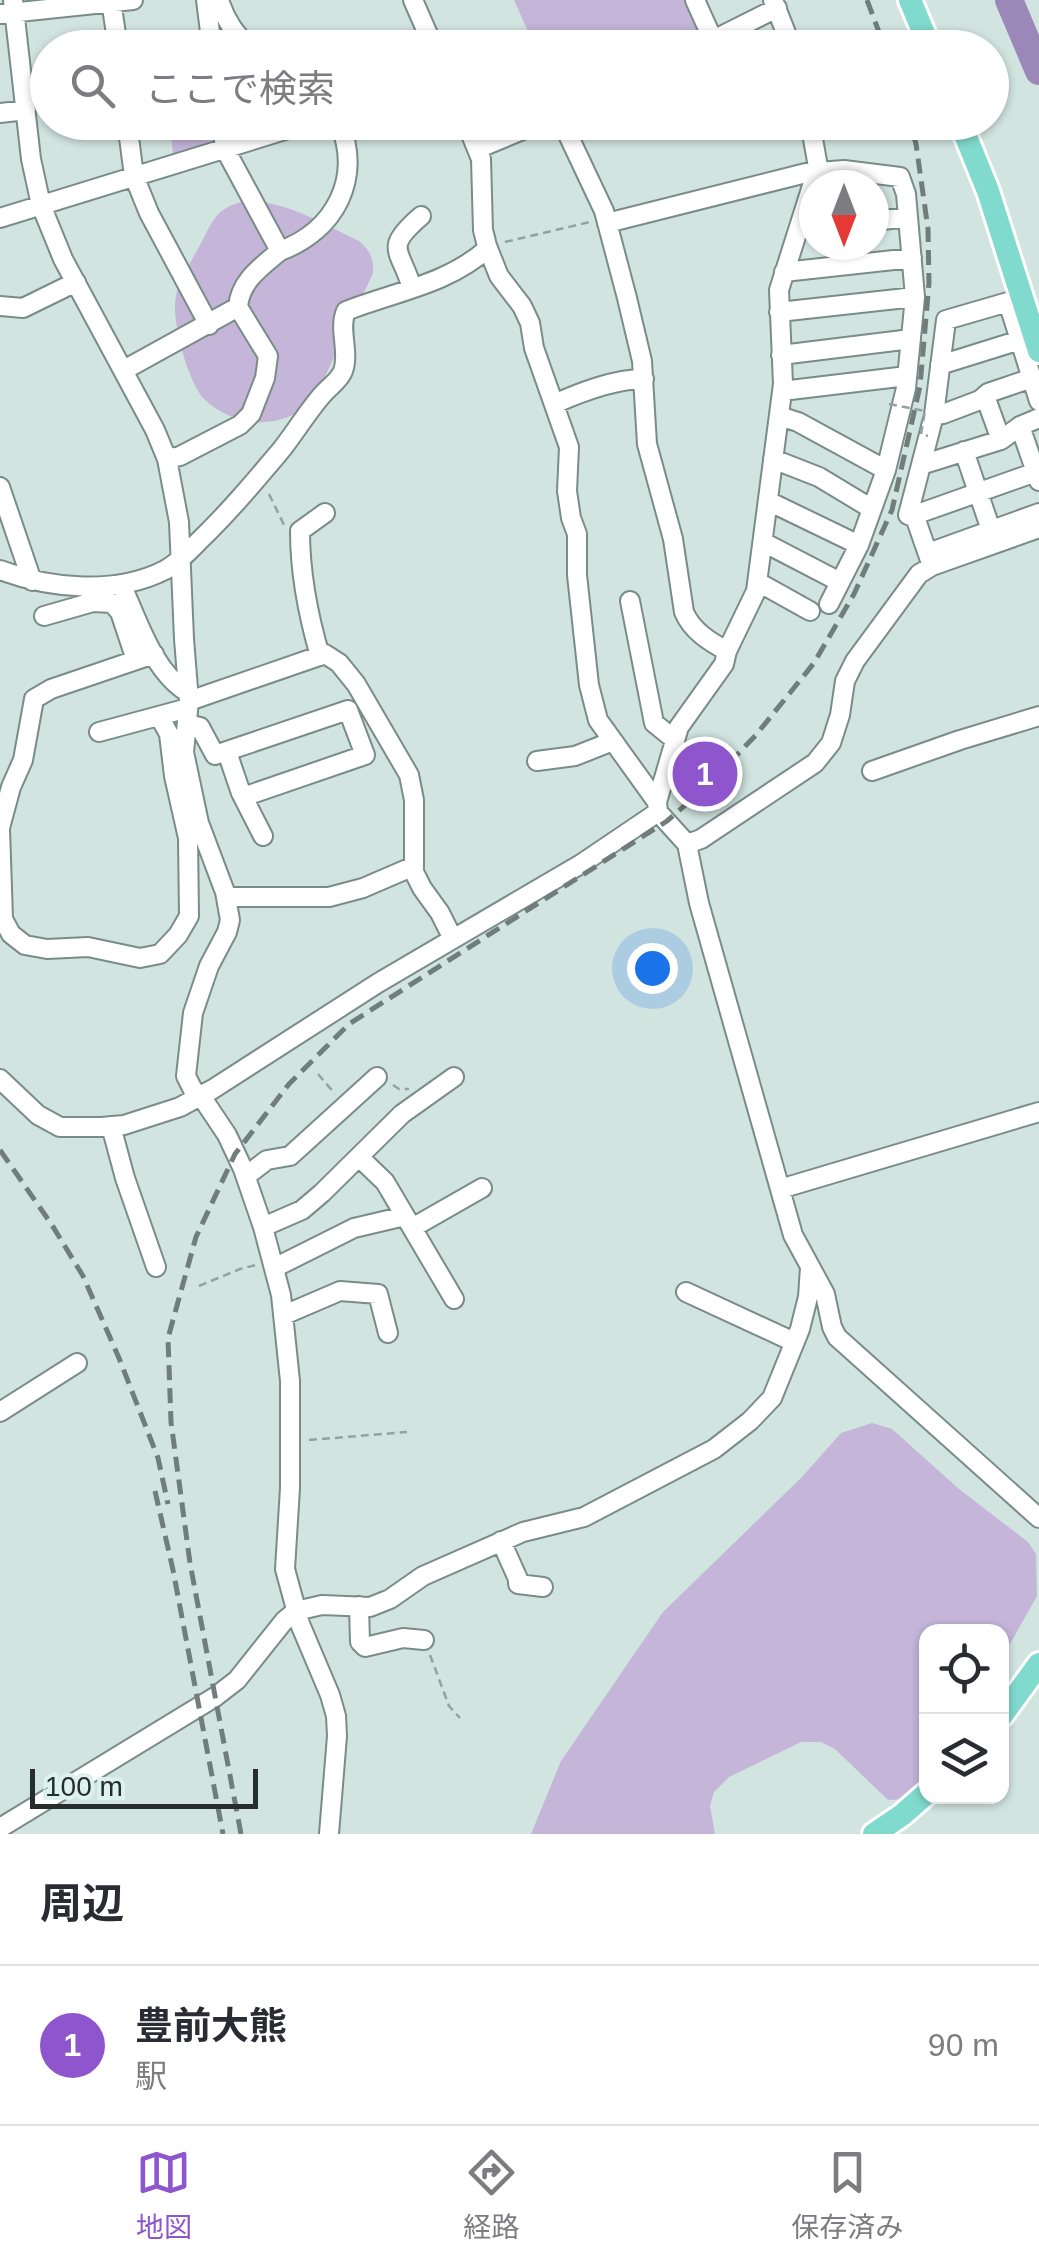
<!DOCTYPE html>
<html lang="ja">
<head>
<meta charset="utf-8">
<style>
  :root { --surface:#fff; --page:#f2f2f3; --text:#2b2b33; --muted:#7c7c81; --line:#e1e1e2; --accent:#8e55cc }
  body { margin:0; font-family:Arial,"Noto Sans JP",sans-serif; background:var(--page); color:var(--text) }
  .controls { position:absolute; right:30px; bottom:30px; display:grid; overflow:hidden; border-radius:20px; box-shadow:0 2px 8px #0004 }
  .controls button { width:90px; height:90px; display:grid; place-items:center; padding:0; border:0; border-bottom:2px solid var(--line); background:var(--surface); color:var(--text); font:50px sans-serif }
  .compass { position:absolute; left:799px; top:170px; width:90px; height:90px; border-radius:50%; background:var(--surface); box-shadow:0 2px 8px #0004; rotate:180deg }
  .scale { position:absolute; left:30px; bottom:25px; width:228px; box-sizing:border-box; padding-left:10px; border:5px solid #262d2c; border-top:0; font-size:28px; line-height:35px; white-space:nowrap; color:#262d2c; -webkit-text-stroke:8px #def2ed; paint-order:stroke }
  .you { position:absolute; left:652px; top:968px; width:35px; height:35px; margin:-25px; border:8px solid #fff; border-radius:50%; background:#1a73e8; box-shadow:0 0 0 15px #1a73e833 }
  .badge { display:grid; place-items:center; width:65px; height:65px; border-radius:50%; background:var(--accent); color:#fff; font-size:32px; font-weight:700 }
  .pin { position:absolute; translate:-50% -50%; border:5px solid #fff; box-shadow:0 2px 10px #0006 }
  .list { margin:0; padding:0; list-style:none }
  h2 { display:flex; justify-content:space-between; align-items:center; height:130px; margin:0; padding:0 40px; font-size:42px }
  h2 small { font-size:32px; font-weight:400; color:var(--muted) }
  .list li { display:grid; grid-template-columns:65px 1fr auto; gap:30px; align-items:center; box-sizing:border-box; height:160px; padding:0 40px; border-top:2px solid var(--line) }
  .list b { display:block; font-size:38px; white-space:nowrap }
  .list p { margin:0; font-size:32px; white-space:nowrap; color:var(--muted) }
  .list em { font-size:32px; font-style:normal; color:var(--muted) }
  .icon { flex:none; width:55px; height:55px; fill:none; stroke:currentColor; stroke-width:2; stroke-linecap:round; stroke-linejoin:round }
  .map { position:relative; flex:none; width:1039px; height:1834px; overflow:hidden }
  .search { position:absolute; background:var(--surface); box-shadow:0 2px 8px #0004; left:30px; right:30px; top:30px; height:110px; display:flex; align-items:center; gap:25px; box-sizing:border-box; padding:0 35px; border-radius:55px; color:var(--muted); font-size:38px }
  .sheet { height:290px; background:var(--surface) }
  nav { display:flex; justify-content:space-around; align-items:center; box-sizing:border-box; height:140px; border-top:2px solid var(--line); background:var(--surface); font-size:28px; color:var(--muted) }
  nav a { display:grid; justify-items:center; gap:5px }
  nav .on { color:var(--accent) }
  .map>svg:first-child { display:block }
  .green { fill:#c4b5d9 }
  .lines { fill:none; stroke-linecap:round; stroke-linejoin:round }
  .river { stroke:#9b87b8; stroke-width:28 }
  .minor-casing { stroke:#7a8c88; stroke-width:22 }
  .major-casing { stroke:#fff; stroke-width:28 }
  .path { stroke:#93a29f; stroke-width:2.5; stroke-dasharray:8 5; stroke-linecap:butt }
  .minor { stroke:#fff; stroke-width:18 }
  .major { stroke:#80dacd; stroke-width:22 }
  .rail { stroke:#707d7a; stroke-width:5; stroke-dasharray:15 8; stroke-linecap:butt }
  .path-bridge { stroke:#93a29f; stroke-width:2.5; stroke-dasharray:8 5; stroke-linecap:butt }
</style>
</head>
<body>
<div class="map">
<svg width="1039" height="1834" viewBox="0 0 1039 1834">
  <rect width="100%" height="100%" fill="#d1e4e0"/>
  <path class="green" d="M514,0H686L701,36L679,47H535Z
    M170,123H214L215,142L210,146L173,156Z
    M245,201C286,200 323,224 359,241C370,250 374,259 373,273L315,398C286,431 235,429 204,399C188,382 174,328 175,304C176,283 189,266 199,247C213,222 214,208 245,201Z
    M872,1423L892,1429L959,1489L1028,1542L1036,1554L1037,1596L1002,1658V1632H926V1780C915,1794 906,1800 888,1800L835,1749L821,1742H801L729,1777L714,1792L710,1806L715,1834H531L561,1761L663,1612L802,1477L841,1433Z"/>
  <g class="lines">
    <path class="river" d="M1009,0L1039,71"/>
    <g class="minor-casing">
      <path id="minor" d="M13,0L31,159L41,205L63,259L155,430L167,459L179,522L184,639L189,701L184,752L199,823L225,892L230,920L227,932L209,966L193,1013L186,1076L193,1090L201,1096L227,1135L243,1169L263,1227L281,1295L290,1381V1488L285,1569L300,1624L330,1695L336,1716L337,1736L329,1834
        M111,0L118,48
        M206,0L212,48
        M219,0C225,19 235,35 250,48
        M413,0L434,48
        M695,0L713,40
        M773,0L792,48
        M0,14L133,0
        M697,48L777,8
        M0,113L26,110
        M127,122L134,176L149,213L209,325
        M466,122L481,159L483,230L487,246L499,276L522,306L530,323L534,348L569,447L567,491L571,518L577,534V575L589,685L598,720L657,802
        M562,122L604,211L627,298L642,361L647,444L673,539L684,612C692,631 710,642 727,651
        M810,122L818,167L779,290L783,384L756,591L727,651L724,664L679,727L657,802L658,812L687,844L699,903L793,1235L825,1294L832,1327L837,1337L1039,1518
        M477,149L542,122
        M0,218L311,122
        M874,221L908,217
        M607,223L806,173L844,170L900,177L906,194L915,297L906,388L886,470L872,509L859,545L829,604
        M280,251C335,231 363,178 339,122
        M784,272L912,258
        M412,288C400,248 383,249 421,216
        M0,306L23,308L76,282
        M779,312L915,297
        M781,355L911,339
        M940,365L1020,340
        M124,370L238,307C240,281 261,267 280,251L225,149L222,122
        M782,391L907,376
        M985,396L1001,440
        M554,404C581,392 614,379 644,379
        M934,415L943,414L980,400L988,393L1032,378
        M779,416L798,422L886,470
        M1020,426L1039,481
        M964,451L991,530
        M167,459L180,456L240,425L251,414L265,378L268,356L238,307
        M773,459L819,477L872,509
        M921,465L1001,440L1020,426L1039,418
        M0,487L32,581
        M768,501L859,545
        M915,517L923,512L1036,472
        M763,542L840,582
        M928,553L1039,513
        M932,566L915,517L908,515L934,415L946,320L1008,302L1039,401
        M0,570C50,589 116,595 165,570C178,563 189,551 200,540C230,511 255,481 282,449C296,431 308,411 323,394C330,386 339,381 343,371C350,352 338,329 346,311C394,292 449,284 488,248
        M758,582L810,611
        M121,584C138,620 152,670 187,692
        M630,601L654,723L675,740
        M44,616L93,602L112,603L120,612L136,660
        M154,654L51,689L34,699L23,760L11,787L0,828L3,919L11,934L25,945L47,949L88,947L140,958L160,954L178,935L189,916L188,838L174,776L169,734L159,716
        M320,656C308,615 300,573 300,531L325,513
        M189,701L325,654L339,663L356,684L409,775L414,800V872L422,888L440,913L453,939
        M187,724L200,727L215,755L348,710L365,755L243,797
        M99,732L188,708
        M227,752L241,793L263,836
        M537,761L575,756L613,741
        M872,771L960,740L1039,716
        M687,844L701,839L815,763L831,743L840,715L845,681L855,661L919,574L932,566L1039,528
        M226,897H329L363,888L414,866
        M0,1079L38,1115L60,1127H101L124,1125L180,1107L213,1089L378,983L581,864L658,812
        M111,1126L125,1178L156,1267
        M359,1157L385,1182L454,1299
        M246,1176L267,1160L290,1156L377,1077
        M780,1189L1039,1112
        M263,1227L302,1210L322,1193L402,1114L454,1077
        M412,1228L482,1188
        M274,1268L354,1228L405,1216
        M686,1292L794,1342
        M284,1315L340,1291L378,1294L388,1333
        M0,1412L77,1363
        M501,1541L518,1579V1584L543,1587
        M359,1606L360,1642L365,1647L403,1638L424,1640
        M0,1828L215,1697L237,1680L284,1621L296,1611L322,1605L370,1607L390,1599L423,1576L523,1532L584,1517L714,1449L750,1421L772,1398L800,1329L808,1297L810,1267"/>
    </g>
    <g class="major-casing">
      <path id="major" d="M910,0L930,48
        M960,122L988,191L1039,351
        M1002,1715L1039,1664
        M874,1834L902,1815L926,1794"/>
    </g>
    <path class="path" d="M505,242L590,222
      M269,494L285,527
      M318,1074L335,1094
      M393,1085L399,1089H409
      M199,1286L240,1269L256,1265
      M309,1440L407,1432
      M430,1655L449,1706L460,1718"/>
    <use href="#minor" class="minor"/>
    <use href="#major" class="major"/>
    <path class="rail" d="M867,0L885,48
      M0,1150L52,1225L83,1276L119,1358L158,1458L168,1504
      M155,1491L173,1570L223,1834
      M241,1834L190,1563L171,1422L168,1338L196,1237L235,1154L289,1084L349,1024L667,821L709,784L756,735L814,663L854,594L892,510L920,386L929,283L928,229L916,144L910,122"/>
    <path class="path-bridge" d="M889,404L925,411L921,434L928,436"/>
  </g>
</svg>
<div class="controls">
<button><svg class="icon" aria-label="locate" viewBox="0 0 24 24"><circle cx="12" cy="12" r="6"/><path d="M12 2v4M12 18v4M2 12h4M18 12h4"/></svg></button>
<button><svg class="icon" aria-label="layers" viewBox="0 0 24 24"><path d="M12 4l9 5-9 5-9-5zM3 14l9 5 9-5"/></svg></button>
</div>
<svg class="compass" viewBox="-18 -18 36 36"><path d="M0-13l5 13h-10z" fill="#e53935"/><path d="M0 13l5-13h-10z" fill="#7c7c81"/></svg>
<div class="scale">100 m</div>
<div class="you"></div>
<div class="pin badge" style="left:705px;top:774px">1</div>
<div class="search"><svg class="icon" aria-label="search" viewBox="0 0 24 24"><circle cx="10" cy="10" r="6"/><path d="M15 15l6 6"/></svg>ここで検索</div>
</div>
<section class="sheet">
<h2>周辺<small></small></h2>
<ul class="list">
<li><span class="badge">1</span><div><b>豊前大熊</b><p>駅</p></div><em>90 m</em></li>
</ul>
</section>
<nav>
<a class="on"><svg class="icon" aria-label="map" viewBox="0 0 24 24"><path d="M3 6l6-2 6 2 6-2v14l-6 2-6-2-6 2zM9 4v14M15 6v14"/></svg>地図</a>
<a><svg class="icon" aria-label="directions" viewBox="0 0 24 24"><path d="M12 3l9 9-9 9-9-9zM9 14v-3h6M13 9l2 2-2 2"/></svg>経路</a>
<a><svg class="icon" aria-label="saved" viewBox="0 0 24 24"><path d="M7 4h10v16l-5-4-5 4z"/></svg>保存済み</a>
</nav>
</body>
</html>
